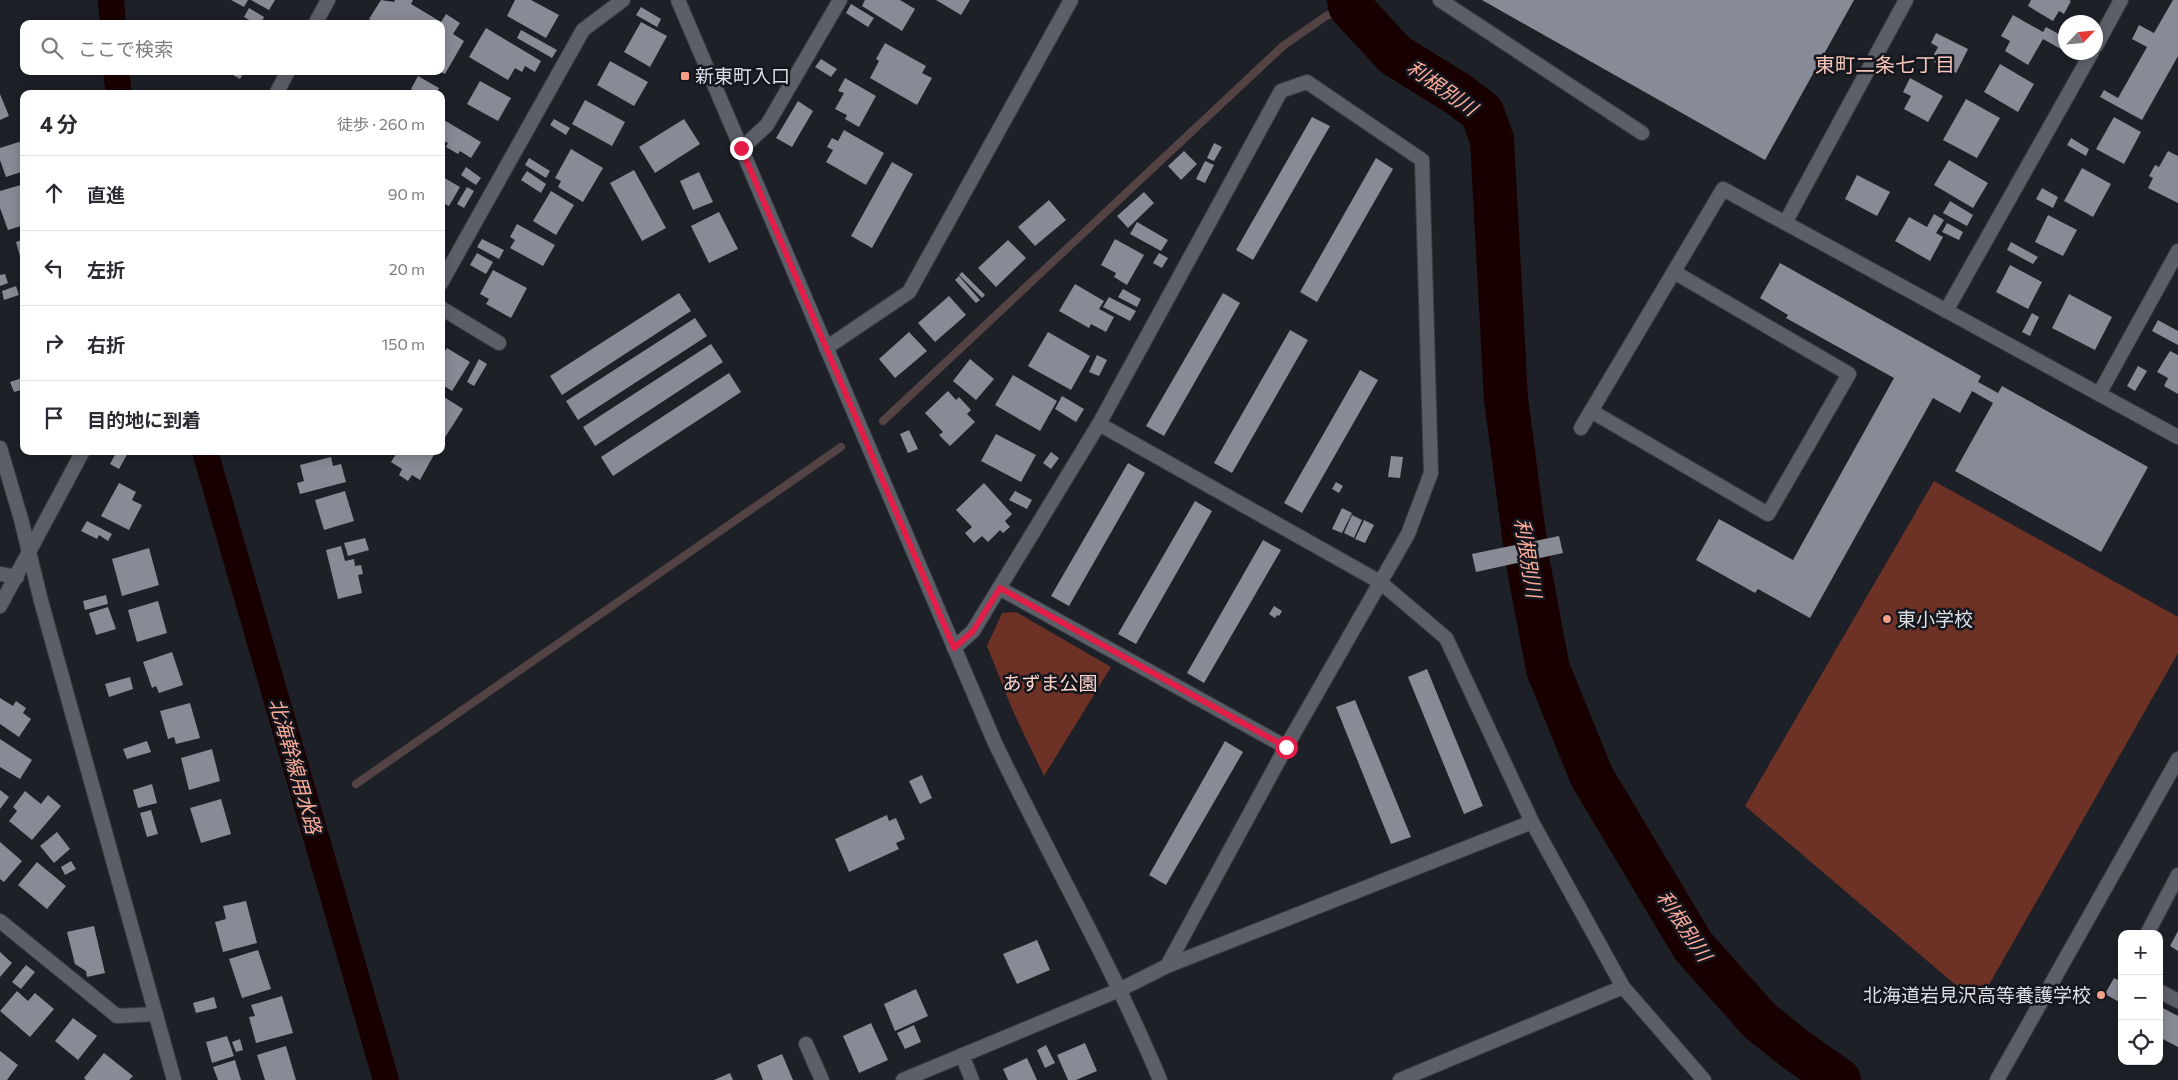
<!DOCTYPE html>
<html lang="ja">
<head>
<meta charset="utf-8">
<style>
  :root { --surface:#fff; --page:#f7f7f7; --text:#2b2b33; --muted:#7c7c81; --line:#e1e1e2 }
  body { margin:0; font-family:Commissioner,"Noto Sans JP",sans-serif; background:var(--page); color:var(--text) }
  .controls { position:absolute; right:15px; bottom:15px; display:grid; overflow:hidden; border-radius:10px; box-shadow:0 2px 12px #0003 }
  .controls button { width:45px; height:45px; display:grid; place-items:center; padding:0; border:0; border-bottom:1px solid var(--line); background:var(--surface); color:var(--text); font:25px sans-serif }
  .compass { position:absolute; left:2058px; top:15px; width:45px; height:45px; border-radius:50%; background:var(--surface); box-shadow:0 2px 12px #0003; rotate:64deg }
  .stop { position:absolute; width:15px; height:15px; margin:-11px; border:4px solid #e11d48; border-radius:50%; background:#fff }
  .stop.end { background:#e11d48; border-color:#fff; box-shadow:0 1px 5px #0008 }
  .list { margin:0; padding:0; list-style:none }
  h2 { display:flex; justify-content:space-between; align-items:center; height:65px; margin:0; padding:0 20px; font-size:21px }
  h2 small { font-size:16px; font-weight:400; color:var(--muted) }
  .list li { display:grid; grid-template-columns:32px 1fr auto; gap:15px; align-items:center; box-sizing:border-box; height:75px; padding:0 20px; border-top:1px solid var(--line) }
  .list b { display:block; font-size:19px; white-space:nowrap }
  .list em { font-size:16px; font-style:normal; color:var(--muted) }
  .icon { flex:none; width:28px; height:28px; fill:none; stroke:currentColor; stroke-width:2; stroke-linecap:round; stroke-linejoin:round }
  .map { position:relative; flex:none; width:2178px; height:1080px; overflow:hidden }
  .search { position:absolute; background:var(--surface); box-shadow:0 2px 12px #0003; left:20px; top:20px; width:425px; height:55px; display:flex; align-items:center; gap:12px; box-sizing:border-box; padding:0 18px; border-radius:10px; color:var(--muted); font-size:19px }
  .panel { position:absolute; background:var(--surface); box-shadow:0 2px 12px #0003; left:20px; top:90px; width:425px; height:365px; border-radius:10px }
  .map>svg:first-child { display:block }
  .green { fill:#6d3125 }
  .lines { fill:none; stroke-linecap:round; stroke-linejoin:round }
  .stream { stroke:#544344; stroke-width:8 }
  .canal { stroke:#190000; stroke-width:26 }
  .river { stroke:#190000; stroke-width:44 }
  .building { fill:#888b95 }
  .service-casing { stroke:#3b3c43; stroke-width:16 }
  .minor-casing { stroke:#3b3c43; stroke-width:16 }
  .tertiary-casing { stroke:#3b3c43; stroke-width:16 }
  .service { stroke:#5c5f68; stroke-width:14 }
  .minor { stroke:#5c5f68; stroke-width:14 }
  .tertiary { stroke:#5c5f68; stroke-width:14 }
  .route { stroke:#e11d48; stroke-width:6 }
  .poi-dot { fill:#f49e8a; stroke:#14161e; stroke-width:2 }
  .labels { text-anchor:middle; stroke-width:5; stroke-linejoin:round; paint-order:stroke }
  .poi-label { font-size:19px; fill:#dddfe4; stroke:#14161e; text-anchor:start }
  .park-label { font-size:19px; fill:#fed4ca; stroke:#14161e }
  .neighbourhood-label { font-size:20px; fill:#f7c5b9; stroke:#14161e }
  .water-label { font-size:20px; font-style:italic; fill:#fcab99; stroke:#14161e }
</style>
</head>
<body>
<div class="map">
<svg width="2178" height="1080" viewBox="0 0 2178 1080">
  <rect width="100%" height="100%" fill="#1d2027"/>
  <path class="green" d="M1934,481L2178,617V653L1978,1004L1745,806Z
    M1016,612L1111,667L1044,776L1012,709L987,646L1002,613Z"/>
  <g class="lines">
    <path class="stream" d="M883,421L1283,46L1326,16L1350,6
      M356,784L841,447"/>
    <path class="canal" d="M111,0L113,24
      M116,71L119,94
      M205,451L386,1080"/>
    <path class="river" d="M1349,0L1350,6L1395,55L1458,94L1482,112L1492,140L1506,399L1527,558L1548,669L1592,777L1693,946L1759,1020L1795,1049L1839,1080"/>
  </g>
  <path class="building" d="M231,0H248L244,7Z
    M251,0H275L269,10Z
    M381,0L394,2L395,0H413L411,4L441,22L446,14L460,23L453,34L464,41L445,74L441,72V24H377L369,19Z
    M515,0H531L559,15L546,38L507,16Z
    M865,0H900L915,9L902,31L862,6Z
    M936,0H970L961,15Z
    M1482,0H1854L1765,160Z
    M2031,0H2069L2071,1L2064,14L2059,11L2053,21L2028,6Z
    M2173,0H2178V56L2142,120L2100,97L2104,90L2118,98L2147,47L2132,39L2139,25L2154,33Z
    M851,4L874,18L868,27L846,13Z
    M641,7L661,19L657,27L636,15Z
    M249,8L264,17L261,24H256L244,17Z
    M2013,15L2043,32L2046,27L2066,38V52L2043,39L2028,65L2005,51L2010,41L2001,36Z
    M641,22L667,36L650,67L624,52Z
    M486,28L541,61L535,72L525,66L522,72L515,68L508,80L469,57Z
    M521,30L557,50L552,58L517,38Z
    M1936,33L1968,49L1956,73L1931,60L1938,47L1931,43Z
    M885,43L926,66L922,73L932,78L917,105L870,78L879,61L876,59Z
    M821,59L837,69L831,77L815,67Z
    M610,61L648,82L634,106L597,85Z
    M2000,64L2034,84L2018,112L1984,92Z
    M226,71H244L240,79Z
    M418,76L439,88L436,94H419L411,89Z
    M845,78L876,96L859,127L845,119L847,115L835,109L844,93L838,91Z
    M1910,78L1943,96L1928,122L1904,109L1911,96L1903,92Z
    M480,81L511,98L498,121L467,104Z
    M0,94L9,116L0,120Z
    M1966,99L2000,118L1977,158L1943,140Z
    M585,100L625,122L612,146L572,124Z
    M798,101L813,111L792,147L776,138Z
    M1312,117L1330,126L1253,260L1236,250Z
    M2114,117L2141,132L2124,164L2096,149Z
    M554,119L570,128L566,135L550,125Z
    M684,119L700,144L655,173L639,147Z
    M444,120L481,142L471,158L460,151L458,154L446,147L448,143L441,140V125Z
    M844,130L884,153L866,185L826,162L833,150L827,147L832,138L838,141Z
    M2071,138L2089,149L2086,156L2067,145Z
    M22,141L24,147V171L6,177L0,160V148Z
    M1214,143L1222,147L1214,161L1207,158Z
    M571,149L603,168L583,202L558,187L561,181L555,178Z
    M1184,151L1197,164L1181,180L1168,166Z
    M2168,151L2178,156V203L2148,188L2153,178L2149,176L2155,165L2159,167Z
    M529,158L550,171L546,178L525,165Z
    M1376,158L1393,169L1317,302L1300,292Z
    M1949,160L1988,183L1973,208L1934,185Z
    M1205,161L1214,165L1205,183L1196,179Z
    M892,162L913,174L872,248L851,236Z
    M466,167L481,178L476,185L461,175Z
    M2082,168L2111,184L2093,217L2064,201Z
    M634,170L666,228L642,241L610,183Z
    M527,171L546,184L541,193L521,180Z
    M699,172L713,202L693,210L680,181Z
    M1857,175L1890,192L1877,216L1845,199Z
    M441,176L460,187L449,206L441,202Z
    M24,184V225L8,230L0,208V191Z
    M467,187L474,191L464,208L457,204Z
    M2042,188L2058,197L2053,208L2036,199Z
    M551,191L574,205L556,235L533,221Z
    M1144,192L1154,203L1128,228L1117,216Z
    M1049,200L1066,220L1035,246L1018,227Z
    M1950,201L1973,215L1967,226L1943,213Z
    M719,212L738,249L709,263L691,226Z
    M1934,214L1944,220L1936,233L1943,237L1930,261L1895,241L1909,217L1927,227Z
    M2048,215L2077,230L2063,256L2035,242Z
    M1137,222L1168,240L1161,251L1130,234Z
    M1947,223L1963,232L1959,240L1942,232Z
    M517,224L555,245L543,266L510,248L515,240L510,237Z
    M24,239V267H23L16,242Z
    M482,239L504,250L499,259L477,247Z
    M1115,239L1144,255L1127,285L1114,277L1116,273L1101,265Z
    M1008,240L1026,258L996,287L978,268Z
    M2011,242L2038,257L2033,264L2007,250Z
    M477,253L493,262L486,274L470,265Z
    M1159,253L1168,258L1162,268L1153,263Z
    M1780,263L1981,376L1978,382L1998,393L2002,386L2148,467L2101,552L1955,471L1993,403L1972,391L1960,413L1933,398L1810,618L1758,589L1755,593L1696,560L1719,519L1793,560L1894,378L1786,318L1788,315L1760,298Z
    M2010,265L2042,282L2028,309L1996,292Z
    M493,270L527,288L511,318L486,304L489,299L480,294Z
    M962,272L985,295L982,298L959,275Z
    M5,274L8,283L0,286V275Z
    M959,276L980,300L976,303L955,280Z
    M1075,284L1104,301L1099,309L1114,317L1106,332L1091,324L1089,328L1059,311Z
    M16,286L19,295L4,300L2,291Z
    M1123,289L1141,299L1137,307L1118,297Z
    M679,293L691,311L562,395L550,376Z
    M1223,293L1240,303L1164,436L1146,426Z
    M2069,294L2112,317L2095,350L2052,328Z
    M949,296L966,315L935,342L918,323Z
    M1109,297L1136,311L1130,321L1103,307Z
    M2032,313L2039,317L2030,336L2022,332Z
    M695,318L707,336L578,420L566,401Z
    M2158,320L2178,331V345L2152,331Z
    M1290,330L1308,340L1232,473L1214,463Z
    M909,332L927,351L895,378L879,359Z
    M1048,332L1090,356L1071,390L1028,366Z
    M711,344L723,362L595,446L583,427Z
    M447,348L470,362L452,391L441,384V357Z
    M2170,351L2178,355V394L2164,386L2168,378L2157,372Z
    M1097,355L1107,360L1099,376L1089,372Z
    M479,359L487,364L474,386L467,382Z
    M970,359L994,379L976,400L953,381Z
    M2138,366L2147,371L2135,391L2127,386Z
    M1360,370L1378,380L1302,513L1284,503Z
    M729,373L741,392L613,476L601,457Z
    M1013,375L1057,401L1040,431L995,405Z
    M22,378L24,389L14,392L10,382Z
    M948,391L956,400L959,397L971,410L967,414L975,422L950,446L939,435L943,432L925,413Z
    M441,395L463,409L444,439L441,437Z
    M1062,396L1084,409L1076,422L1055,409Z
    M909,430L918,449L908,453L900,434Z
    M996,434L1036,455L1021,482L981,461Z
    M117,451H129L119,469L110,464Z
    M398,451H436L420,480L412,475L408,481L399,475L402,469L391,462Z
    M1051,452L1059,458L1051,469L1043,463Z
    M1391,456L1403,457L1400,478L1388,477Z
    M331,457L333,466L341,464L346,482L300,494L297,483L304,481L300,465Z
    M1128,463L1145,473L1069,606L1051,596Z
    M1336,482L1343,486L1339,493L1332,489Z
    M119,483L136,492L132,500L142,505L129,530L101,516Z
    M984,483L1012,514L1005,521L1010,527L1003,533L1000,530L988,542L982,536L974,543L965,533L972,527L956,510Z
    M345,491L354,521L324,530L315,500Z
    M1015,491L1032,500L1027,509L1009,500Z
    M1195,501L1212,511L1136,644L1118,634Z
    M1342,508L1352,513L1342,533L1332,529Z
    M1352,515L1362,520L1354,538L1344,533Z
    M1364,520L1374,525L1365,543L1355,539Z
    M87,521L112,534L108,541L99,535L97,539L81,531Z
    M1559,536L1563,553L1476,572L1472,554Z
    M365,538L369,550L348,556L344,543Z
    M1263,540L1281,550L1204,683L1187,673Z
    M341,546L345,561L354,559L355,566L361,565L363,574L358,575L362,593L338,599L326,550Z
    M149,548L159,585L122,596L112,559Z
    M106,595L108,604L85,610L83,601Z
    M158,601L167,633L137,642L128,610Z
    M1274,606L1282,611L1279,616L1277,615L1275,618L1269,614Z
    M108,607L116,629L96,635L89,613Z
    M172,652L183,685L159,693L156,686L152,688L143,662Z
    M1427,669L1483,806L1464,814L1408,677Z
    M130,677L133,689L109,697L105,684Z
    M0,698L13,706L16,701L26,708L23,713L31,719L19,737L0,724Z
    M1355,700L1411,837L1391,844L1336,707Z
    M190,703L200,738L176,744L174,737L168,739L160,711Z
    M0,739L32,760L20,779L0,767Z
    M147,741L151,752L127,759L123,749Z
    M1225,741L1243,752L1166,885L1149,875Z
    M212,749L220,781L189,790L181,758Z
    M922,775L932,798L920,804L909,781Z
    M152,784L157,803L138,808L133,790Z
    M0,790L9,797L0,809Z
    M25,791L41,804L48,795L61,806L32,840L9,821L17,811L13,807Z
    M221,799L231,834L201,843L190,808Z
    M151,810L158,834L147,837L140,813Z
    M887,815L889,821L896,818L905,839L896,843L899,849L849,872L835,839Z
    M57,832L70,849L54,863L40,846Z
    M0,842L22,861L4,882L0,879Z
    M71,861L76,869L65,875L61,867Z
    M37,862L66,886L47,909L18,885Z
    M246,901L257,943L223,952L215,922L226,919L223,906Z
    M94,926L105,973L87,977L86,971L75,964L67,932Z
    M2178,931V951L2170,946Z
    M1037,940L1050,970L1017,984L1003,954Z
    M258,950L271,989L242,998L229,959Z
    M0,952L12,963L0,977Z
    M26,965L35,972L21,989L12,982Z
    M2114,978L2122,982L2121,1003L2105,994Z
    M916,989L928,1016L895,1031L884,1004Z
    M17,991L28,1001L35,993L54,1009L30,1037L0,1011Z
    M282,996L293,1033L256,1043L249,1017L255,1016L251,1005Z
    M214,997L217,1008L196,1013L193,1003Z
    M2159,1006L2178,1016V1047L2159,1037Z
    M73,1018L97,1036L78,1060L55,1041Z
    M871,1023L888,1060L859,1073L843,1036Z
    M914,1025L921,1042L905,1049L897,1033Z
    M227,1036L234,1056L212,1063L206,1042Z
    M240,1039L243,1050L236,1052L232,1042Z
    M1085,1043L1097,1071L1076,1080H1068L1057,1055Z
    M1046,1045L1055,1063L1045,1068L1037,1050Z
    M286,1046L296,1080H265L257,1055Z
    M0,1051L18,1065L7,1080H0Z
    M104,1053L133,1076L129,1080H86L84,1078Z
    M782,1054L793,1080H763L757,1065Z
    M1027,1058L1037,1080H1008L1003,1069Z
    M235,1060L241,1080H218L213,1067Z
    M730,1073L733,1080H714Z"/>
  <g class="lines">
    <g class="service-casing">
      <path id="service" d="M1440,0L1642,133
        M826,348L909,292L1071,0
        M1591,411L1768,514L1849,374L1674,272
        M2147,934L2178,875
        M2159,991L2178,1001"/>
    </g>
    <g class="minor-casing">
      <path id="minor" d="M2096,46L2121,0
        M741,149L767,125L840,0
        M1785,223L1906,0
        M441,283L583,30L623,0
        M441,308L499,343
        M1946,311L2092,52
        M2099,394L2178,251
        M1099,424L1380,582L1446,638L1532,822L1623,987L1704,1080
        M1581,428L1723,189L2178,437
        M0,574L17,577
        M999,588L1286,747
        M954,648L973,631L1099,424L1281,91L1307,82L1422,160L1431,473L1408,534L1286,747L1167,966
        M0,921L117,1016L156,1014
        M806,1044L822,1080
        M962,1055L972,1080
        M903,1080L1119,990L1167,966L1532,822
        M1400,1080L1623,987"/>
    </g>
    <g class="tertiary-casing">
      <path id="tertiary" d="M678,0L995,743C1049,856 1112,965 1160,1080
        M315,24L328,0
        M276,94L288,71
        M0,448L21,519L41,601L174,1080
        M0,606L83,451
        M1997,1080L2178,759"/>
    </g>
    <use href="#service" class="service"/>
    <use href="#minor" class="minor"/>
    <use href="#tertiary" class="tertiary"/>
  </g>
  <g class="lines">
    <path class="route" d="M741,148L954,648L973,631L1000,588L1286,747"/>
  </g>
  <g class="poi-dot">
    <rect x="680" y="71" width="10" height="10" rx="2.5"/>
    <circle cx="1887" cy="619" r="5"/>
    <circle cx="2101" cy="995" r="5"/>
  </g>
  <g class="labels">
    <g class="poi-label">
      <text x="695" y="83">新東町入口</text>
      <text x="1897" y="626">東小学校</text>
      <text x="2091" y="1002" text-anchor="end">北海道岩見沢高等養護学校</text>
    </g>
    <g class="park-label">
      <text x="1050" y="690">あずま公園</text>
    </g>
    <g class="neighbourhood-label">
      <text x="1885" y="72">東町二条七丁目</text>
    </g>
    <g class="water-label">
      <text transform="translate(1442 88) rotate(35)" y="7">利根別川</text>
      <text transform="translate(1528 558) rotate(81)" y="7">利根別川</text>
      <text transform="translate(295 766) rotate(74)" y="7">北海幹線用水路</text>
      <text transform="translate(1684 926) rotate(56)" y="7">利根別川</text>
    </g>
  </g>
</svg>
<div class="controls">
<button>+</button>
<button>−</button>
<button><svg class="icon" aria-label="locate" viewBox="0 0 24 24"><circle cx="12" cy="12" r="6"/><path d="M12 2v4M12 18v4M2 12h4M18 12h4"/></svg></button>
</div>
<svg class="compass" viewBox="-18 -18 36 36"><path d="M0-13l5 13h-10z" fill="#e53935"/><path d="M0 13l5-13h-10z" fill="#7c7c81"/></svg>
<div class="stop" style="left:1286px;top:747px"></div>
<div class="stop end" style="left:741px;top:148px"></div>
<div class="search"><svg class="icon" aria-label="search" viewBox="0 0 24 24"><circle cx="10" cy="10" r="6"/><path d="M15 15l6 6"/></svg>ここで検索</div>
<section class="panel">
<h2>4 分<small>徒歩 · 260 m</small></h2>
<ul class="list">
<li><svg class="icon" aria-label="ahead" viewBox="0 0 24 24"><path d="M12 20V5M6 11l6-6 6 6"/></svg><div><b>直進</b></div><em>90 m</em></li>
<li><svg class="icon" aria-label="left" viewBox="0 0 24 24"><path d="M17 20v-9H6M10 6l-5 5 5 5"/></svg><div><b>左折</b></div><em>20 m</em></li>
<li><svg class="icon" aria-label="right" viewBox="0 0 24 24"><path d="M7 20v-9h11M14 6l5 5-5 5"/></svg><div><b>右折</b></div><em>150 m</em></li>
<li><svg class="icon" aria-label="arrive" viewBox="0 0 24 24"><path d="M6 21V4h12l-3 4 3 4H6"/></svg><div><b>目的地に到着</b></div></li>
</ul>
</section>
</div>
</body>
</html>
